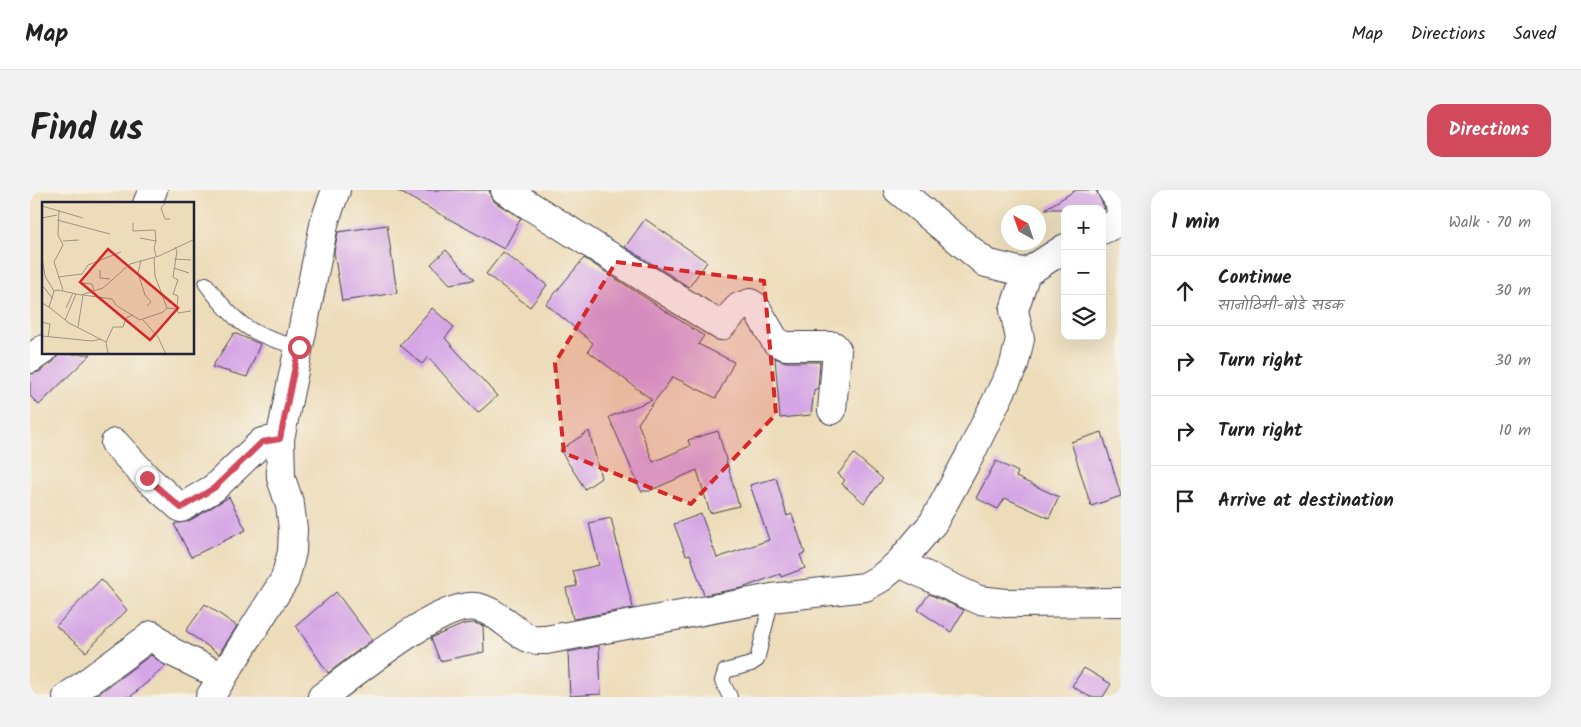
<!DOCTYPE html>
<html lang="en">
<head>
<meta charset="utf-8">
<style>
  :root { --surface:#fff; --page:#f2f2f2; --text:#222; --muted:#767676; --line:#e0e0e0; --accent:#d1495b }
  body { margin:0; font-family:Kalam,"Playpen Sans Deva",sans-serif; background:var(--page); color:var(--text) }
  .controls { position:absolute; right:15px; top:15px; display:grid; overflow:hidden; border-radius:10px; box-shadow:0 5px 20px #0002 }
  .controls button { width:45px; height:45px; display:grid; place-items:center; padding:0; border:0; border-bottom:1px solid var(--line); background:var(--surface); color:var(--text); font:25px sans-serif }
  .compass { position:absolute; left:971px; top:15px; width:45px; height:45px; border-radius:50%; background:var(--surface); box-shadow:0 5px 20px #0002; rotate:320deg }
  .stop { position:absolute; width:15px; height:15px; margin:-11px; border:4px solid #d1495b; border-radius:50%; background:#fff }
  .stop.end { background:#d1495b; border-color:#fff; box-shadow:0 1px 5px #0008 }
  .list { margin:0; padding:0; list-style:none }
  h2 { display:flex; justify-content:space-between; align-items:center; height:65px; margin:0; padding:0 20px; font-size:21px }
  h2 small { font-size:16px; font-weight:400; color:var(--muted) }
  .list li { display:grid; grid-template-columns:32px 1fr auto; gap:15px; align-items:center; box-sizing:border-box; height:70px; padding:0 20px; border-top:1px solid var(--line) }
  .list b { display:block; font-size:19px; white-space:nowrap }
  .list p { margin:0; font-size:16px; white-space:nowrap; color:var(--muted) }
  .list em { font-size:16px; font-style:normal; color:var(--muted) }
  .icon { flex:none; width:28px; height:28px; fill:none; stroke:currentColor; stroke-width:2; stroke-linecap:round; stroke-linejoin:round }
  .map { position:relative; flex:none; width:1091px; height:507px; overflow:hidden; border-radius:15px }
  header { display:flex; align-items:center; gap:30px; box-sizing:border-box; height:70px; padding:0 25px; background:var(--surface); border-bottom:1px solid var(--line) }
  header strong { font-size:24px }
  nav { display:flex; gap:28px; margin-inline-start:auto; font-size:18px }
  .intro { display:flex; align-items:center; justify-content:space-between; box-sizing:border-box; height:120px; padding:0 30px }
  h1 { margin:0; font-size:35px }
  .button { padding:12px 22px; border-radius:15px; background:var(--accent); color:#fff; font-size:18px; font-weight:700 }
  main { display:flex; gap:30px; padding:0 30px }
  aside { flex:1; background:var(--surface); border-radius:15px; box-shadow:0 5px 20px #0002 }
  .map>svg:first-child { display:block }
  .building { fill:#d5a5e5 }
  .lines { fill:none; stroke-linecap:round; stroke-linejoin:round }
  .service-casing { stroke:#403e4e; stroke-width:16 }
  .minor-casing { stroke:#403e4e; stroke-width:30 }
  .primary-casing { stroke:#403e4e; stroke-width:30 }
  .service { stroke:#fff; stroke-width:14 }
  .minor { stroke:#fff; stroke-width:28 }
  .primary { stroke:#fff; stroke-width:28 }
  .route { stroke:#d1495b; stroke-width:6 }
  .marked { fill:#d62828; fill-opacity:0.2; stroke:#d62828; stroke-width:4; stroke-dasharray:10 6; stroke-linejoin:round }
  .inset-road { fill:none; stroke:#9c9287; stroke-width:1 }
  .view { fill:#d62828; fill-opacity:0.15; stroke:#d62828; stroke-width:2.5 }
  .inset-edge { fill:none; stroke:#22223b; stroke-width:2.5 }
</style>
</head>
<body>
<header>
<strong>Map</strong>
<nav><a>Map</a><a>Directions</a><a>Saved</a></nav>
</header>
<div class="intro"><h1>Find us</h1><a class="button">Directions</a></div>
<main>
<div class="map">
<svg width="1091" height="507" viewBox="0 0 1091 507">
  <rect width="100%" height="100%" fill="#f7f3e8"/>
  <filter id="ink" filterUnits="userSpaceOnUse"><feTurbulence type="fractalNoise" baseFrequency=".02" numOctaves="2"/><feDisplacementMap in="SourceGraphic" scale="10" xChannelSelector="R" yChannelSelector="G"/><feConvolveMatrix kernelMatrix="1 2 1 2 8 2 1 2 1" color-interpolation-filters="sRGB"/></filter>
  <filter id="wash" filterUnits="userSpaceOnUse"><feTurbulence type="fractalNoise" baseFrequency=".0096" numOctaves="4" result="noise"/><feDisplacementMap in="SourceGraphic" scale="20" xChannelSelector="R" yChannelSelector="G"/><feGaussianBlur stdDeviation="1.12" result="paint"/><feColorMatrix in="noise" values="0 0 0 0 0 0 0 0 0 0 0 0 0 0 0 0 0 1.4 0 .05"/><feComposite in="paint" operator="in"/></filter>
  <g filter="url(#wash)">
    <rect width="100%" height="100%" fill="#eddcb9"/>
    <g id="blocks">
      <path class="building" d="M366,0H459L461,8L466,13L491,28L474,59Z
        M1046,0H1066L1075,19H1015Z
        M615,29L677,72L659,97L595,57Z
        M357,35L367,103L312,111L304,62L308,42Z
        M416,60L444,90L420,94L401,74Z
        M473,62L517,95L500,117L456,84Z
        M554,68L674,146L668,154L704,172L686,208L643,187L608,233L623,272L660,256L658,250L688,241L709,316L680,323L667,280L619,301H611L579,227L622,210L558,161L563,153L516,114Z
        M402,118L424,137L415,148L467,206L448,223L398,167L392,174L370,155Z
        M204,143L230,154L217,187L182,177Z
        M29,164H61L9,215L0,206V184L9,182L23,172Z
        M745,168L756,172H790L788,198L784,200L781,225L750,228Z
        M559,241L571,288L555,299L530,260Z
        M1072,242L1091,306L1061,316L1041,252Z
        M824,264L853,289L834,313L812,294L815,290L808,284Z
        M966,271L988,282L986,287L1029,307L1019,328L975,308L968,319L946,308Z
        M746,288L757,326L762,324L775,363L770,365L775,378L751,387L750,384L712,398L674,405L660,364L656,365L644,334L671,324L687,368L739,350L720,295Z
        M199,307L216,340L161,367L144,334L159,331Z
        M581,328L603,418L543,429L536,398L547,396L543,381L569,375L559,333Z
        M71,389L97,420L56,462L26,436Z
        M306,402L342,450L298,483L266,436Z
        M899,404L934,420L921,442L888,420Z
        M175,414L207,436L189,464L156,441Z
        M444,433L453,436L454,462L410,471L401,448L434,434Z
        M569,456L571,504L540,506L538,462Z
        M121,465L136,476L100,507H64Z
        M1054,478L1081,494L1073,507H1060L1042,496Z"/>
    </g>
  </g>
  <g filter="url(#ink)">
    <use href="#blocks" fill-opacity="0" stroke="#403e4e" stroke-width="1"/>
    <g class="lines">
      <g class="service-casing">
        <path id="service" d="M176,94C205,133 221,146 269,157
          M700,507L692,491L695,481L721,474L727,470L742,408"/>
      </g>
      <g class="minor-casing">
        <path id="minor" d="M475,0L691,136L709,117L720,113L725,116L746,152L756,156H804L807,160L802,220
          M1082,0L1089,11L1091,20
          M117,14L123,0
          M1072,40L1085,34L1091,25
          M996,83L1035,58
          M0,169L14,159
          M85,253L117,288L151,318L184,298L232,252L250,249
          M869,373L949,410L976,413L1091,412
          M37,507L122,445L140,461L193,487
          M292,507C323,485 410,411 446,417C467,421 479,438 498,448C503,451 511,450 516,450L742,408L835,397L851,388L869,373L903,333L940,265L984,175L990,149L984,120L996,83L956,73L868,0"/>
      </g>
      <g class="primary-casing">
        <path id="primary" d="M180,507L255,389L262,362L263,339L260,315L251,288L250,249L295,30L306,0"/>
      </g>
      <use href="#service" class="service"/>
      <use href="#minor" class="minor"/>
      <use href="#primary" class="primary"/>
    </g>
  </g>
  <g class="lines" filter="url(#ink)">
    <path class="route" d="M117,288L151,318L184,298L232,252L250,249L269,157"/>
  </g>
  <path class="marked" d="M586,72L734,91L746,224L661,314L534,263L525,173Z"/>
  <g transform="translate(12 12)">
    <rect width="152" height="152" fill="#eddcb9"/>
    <path class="inset-road" d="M124,0L119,6L123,17H128M0,4L41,16M17,8L16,33L21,43L12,60L21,88M0,16L15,13M15,18L68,32M91,21V29L113,28L114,39M98,36L114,39L112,46L114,54M21,39L37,38M0,56L3,74L12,89M132,57L149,58M99,58L96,71L103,93L109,100L105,104M132,66L147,71M58,68V76L68,77M16,75L40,72L46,63L79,50M39,81L50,82L52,89M0,83L11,97M0,101L7,105L12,89L16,88L39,93L61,86L88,62L117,54L153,37M7,105L27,121L64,140L66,152M24,106L31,91M125,106L135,107L136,94L131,92L136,78L131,75L135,49L133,45M135,107L136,111L149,109M23,118L34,92M101,118L116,135L124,152M0,120L8,122L6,135M36,125L41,93L70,97L75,104L98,118L121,110L125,106L113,74L112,55M0,134L50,139L59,137M64,140L71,125H81L84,116L91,113"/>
    <path class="view" d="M66,47L136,106L108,138L38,80Z"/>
    <rect width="152" height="152" class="inset-edge"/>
  </g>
</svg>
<div class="controls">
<button>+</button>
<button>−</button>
<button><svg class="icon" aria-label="layers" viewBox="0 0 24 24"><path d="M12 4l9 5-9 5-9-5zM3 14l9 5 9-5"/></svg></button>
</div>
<svg class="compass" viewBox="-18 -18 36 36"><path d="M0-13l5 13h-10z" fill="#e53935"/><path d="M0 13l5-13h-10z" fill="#767676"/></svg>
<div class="stop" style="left:269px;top:157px"></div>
<div class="stop end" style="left:117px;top:288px"></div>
</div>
<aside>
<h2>1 min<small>Walk · 70 m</small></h2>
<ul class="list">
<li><svg class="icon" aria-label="ahead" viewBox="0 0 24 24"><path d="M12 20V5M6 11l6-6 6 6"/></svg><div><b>Continue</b><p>सानोठिमी-बोडे सडक</p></div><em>30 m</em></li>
<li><svg class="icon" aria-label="right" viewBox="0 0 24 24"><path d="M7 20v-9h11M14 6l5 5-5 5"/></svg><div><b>Turn right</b></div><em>30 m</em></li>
<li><svg class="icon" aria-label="right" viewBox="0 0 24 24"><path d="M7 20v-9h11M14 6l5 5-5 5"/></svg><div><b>Turn right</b></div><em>10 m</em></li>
<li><svg class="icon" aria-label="arrive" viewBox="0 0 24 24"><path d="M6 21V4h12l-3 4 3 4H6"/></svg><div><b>Arrive at destination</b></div></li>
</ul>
</aside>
</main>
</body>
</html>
